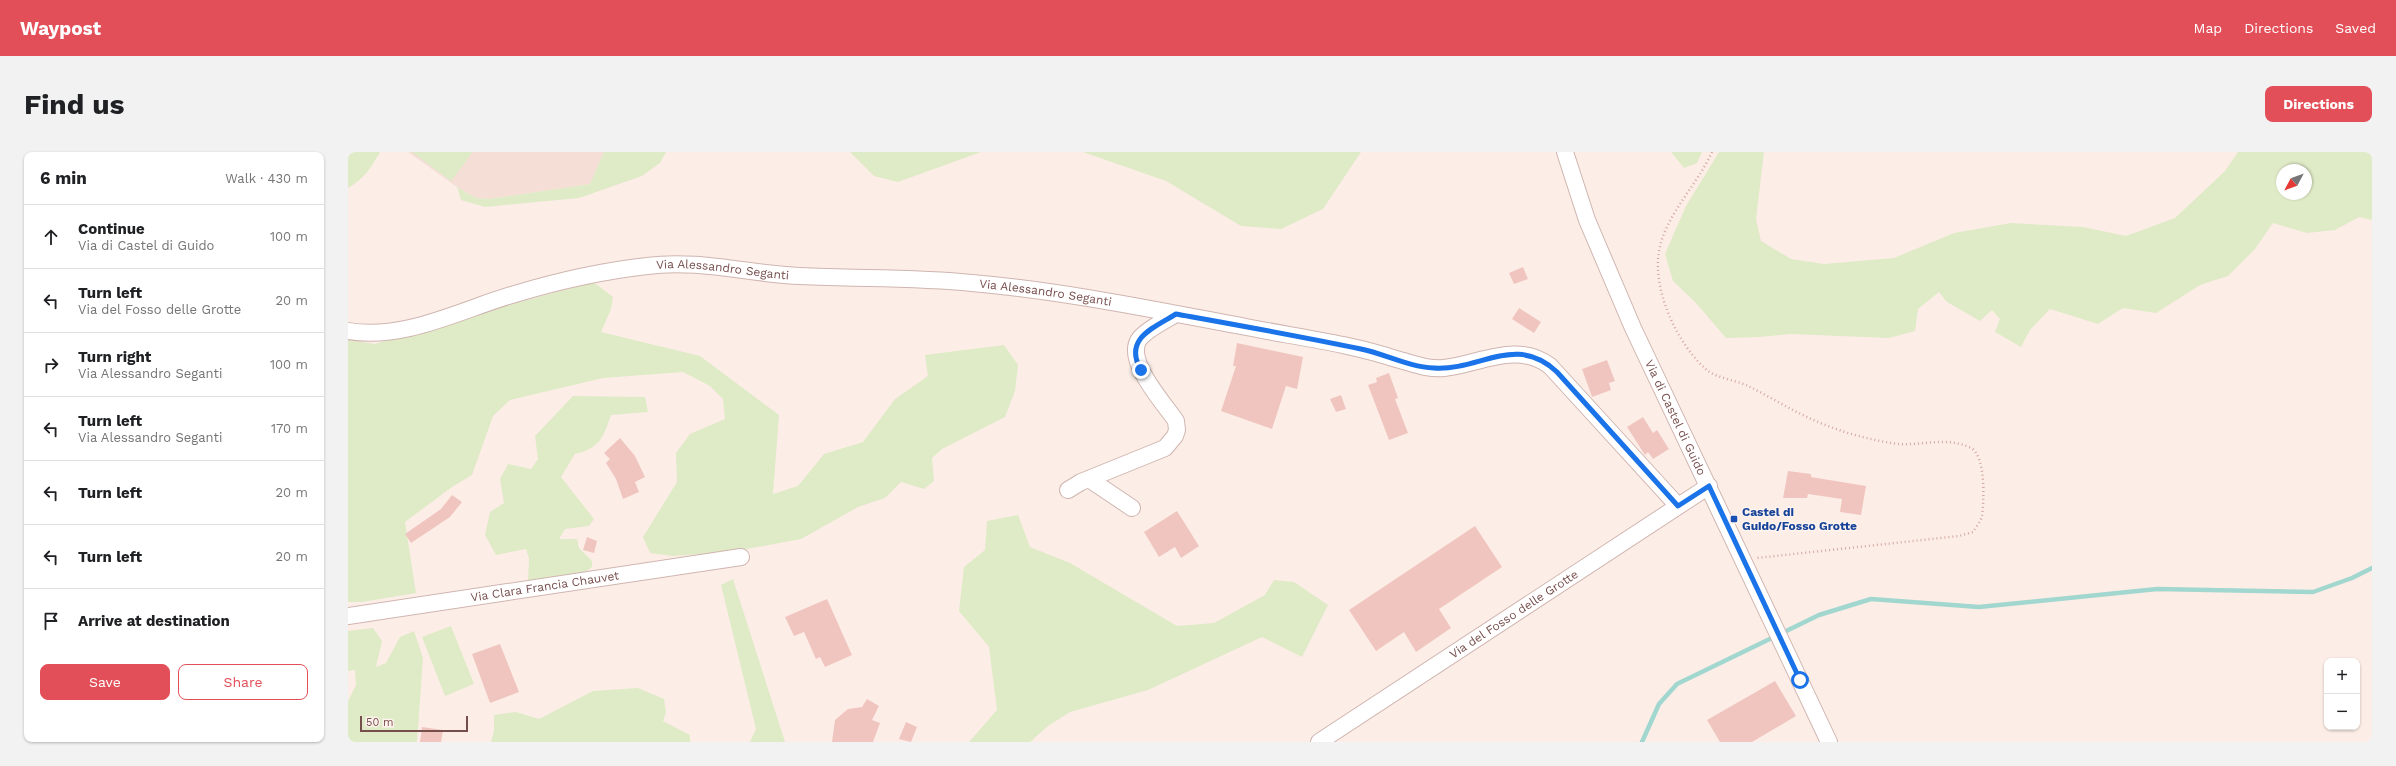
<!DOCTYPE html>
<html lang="en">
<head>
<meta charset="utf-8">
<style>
  :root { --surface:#fff; --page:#f2f2f2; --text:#202124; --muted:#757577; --line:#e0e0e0; --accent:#e34f59 }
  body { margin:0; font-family:"Work Sans",sans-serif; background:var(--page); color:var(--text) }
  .controls { position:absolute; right:12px; bottom:12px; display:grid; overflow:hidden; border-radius:8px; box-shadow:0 1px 3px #0004 }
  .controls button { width:36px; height:36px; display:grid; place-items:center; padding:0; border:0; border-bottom:1px solid var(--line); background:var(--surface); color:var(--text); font:20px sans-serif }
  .compass { position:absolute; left:1928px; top:12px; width:36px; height:36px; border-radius:50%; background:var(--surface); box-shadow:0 1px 3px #0004; rotate:229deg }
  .scale { position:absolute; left:12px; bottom:10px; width:108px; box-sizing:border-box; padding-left:4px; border:2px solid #764e4c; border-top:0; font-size:11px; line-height:14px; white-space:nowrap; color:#764e4c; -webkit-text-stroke:3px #fff3ee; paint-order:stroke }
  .stop { position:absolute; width:12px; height:12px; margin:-9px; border:3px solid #1a73e8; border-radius:50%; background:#fff }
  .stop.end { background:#1a73e8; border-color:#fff; box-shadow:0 1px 4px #0008 }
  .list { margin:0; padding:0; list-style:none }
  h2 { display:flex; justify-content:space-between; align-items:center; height:52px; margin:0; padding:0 16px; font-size:17px }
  h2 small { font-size:13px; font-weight:400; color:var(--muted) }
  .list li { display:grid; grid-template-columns:26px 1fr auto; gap:12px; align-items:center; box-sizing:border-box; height:64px; padding:0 16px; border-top:1px solid var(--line) }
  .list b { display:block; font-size:15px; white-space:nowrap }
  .list p { margin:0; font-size:13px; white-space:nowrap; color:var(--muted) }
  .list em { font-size:13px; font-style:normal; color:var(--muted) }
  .actions { display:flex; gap:8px; padding:12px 16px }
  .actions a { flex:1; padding:9px 0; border:1px solid var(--accent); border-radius:8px; text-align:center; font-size:14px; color:var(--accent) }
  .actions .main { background:var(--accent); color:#fff }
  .icon { flex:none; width:22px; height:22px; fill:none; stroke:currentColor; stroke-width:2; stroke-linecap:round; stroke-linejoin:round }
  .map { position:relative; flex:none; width:2024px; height:590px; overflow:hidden; border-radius:8px }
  header { display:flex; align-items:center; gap:24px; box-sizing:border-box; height:56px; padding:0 20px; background:var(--accent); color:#fff }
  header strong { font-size:19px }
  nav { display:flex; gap:22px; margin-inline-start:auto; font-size:14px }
  .intro { display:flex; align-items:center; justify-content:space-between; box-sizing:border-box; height:96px; padding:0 24px }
  h1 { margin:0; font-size:28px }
  .button { padding:10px 18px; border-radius:8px; background:var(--accent); color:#fff; font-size:14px; font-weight:700 }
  main { display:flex; gap:24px; padding:0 24px }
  aside { flex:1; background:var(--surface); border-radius:8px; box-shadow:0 1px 3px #0004 }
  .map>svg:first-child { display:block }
  .residential { fill:#f4ded6 }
  .green { fill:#dfeac6; fill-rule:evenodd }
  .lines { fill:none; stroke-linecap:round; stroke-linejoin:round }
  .stream { stroke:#a2d7d0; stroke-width:4.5 }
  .building { fill:#f1c5bf }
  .minor-casing { stroke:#d0b5b0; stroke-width:18 }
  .path { stroke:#d6a7a2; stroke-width:2.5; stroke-dasharray:1 3; stroke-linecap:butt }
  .minor { stroke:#fff; stroke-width:16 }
  .route { stroke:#1a73e8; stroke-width:5 }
  .transit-dot { fill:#1a4fb4; stroke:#fff3ee; stroke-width:1.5 }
  .labels { text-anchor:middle; stroke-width:3; stroke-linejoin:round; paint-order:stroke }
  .street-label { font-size:12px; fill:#764e4c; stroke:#fff3ee }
  .transit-label { font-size:12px; font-weight:bold; fill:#164399; stroke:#fff3ee; text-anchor:start }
</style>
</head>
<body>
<header>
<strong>Waypost</strong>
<nav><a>Map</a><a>Directions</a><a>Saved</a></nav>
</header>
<div class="intro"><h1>Find us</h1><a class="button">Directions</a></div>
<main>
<aside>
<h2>6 min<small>Walk · 430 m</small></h2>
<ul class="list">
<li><svg class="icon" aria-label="ahead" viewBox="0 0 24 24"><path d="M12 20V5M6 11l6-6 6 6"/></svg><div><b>Continue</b><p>Via di Castel di Guido</p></div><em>100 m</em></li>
<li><svg class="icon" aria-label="left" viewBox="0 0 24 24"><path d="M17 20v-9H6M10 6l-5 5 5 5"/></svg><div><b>Turn left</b><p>Via del Fosso delle Grotte</p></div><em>20 m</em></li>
<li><svg class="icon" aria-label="right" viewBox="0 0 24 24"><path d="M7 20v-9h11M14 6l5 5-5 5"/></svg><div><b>Turn right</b><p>Via Alessandro Seganti</p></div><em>100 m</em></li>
<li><svg class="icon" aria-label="left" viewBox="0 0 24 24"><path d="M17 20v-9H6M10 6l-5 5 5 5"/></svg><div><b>Turn left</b><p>Via Alessandro Seganti</p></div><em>170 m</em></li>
<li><svg class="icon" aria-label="left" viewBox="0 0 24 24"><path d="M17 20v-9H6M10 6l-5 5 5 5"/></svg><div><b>Turn left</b></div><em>20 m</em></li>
<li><svg class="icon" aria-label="left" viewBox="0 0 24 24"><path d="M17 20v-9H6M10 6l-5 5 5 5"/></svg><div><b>Turn left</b></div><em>20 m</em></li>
<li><svg class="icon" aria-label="arrive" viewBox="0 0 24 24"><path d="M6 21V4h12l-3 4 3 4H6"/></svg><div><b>Arrive at destination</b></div></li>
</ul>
<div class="actions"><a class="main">Save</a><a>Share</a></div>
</aside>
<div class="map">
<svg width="2024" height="590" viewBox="0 0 2024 590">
  <rect width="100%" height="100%" fill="#fceee7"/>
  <path class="residential" d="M60,0H256L242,32L141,47L128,46L109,35Z"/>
  <path class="green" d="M0,0H32C23,16 16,27 0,36Z
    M64,0H124V1L103,29Z
    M256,0H318L312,11L294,24L231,46L137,55L113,48L109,35L128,46L141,47L242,32Z
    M502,0H633L550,30L526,24Z
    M735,0H1013L975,57L933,77L893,74L818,29Z
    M1323,0H1354L1349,11L1336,16Z
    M1371,0H1416L1408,67L1413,89L1443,107L1476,112L1546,106L1606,81L1663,71L1735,75L1778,84L1827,66L1877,19L1890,0H2024V68L2011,65L1987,78L1959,81L1925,71L1907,97L1880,124L1852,133L1808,161L1775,156L1750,172L1702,157L1682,178L1673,195L1647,180L1652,167L1644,158L1632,169L1599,150L1591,140L1570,157L1567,179L1541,186L1442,182L1412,185L1378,186L1348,151L1325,129L1317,102L1338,54ZM1934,18H1958V42H1934Z
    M245,130L265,145L263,157L253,180L352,204L431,263L425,342L450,334L476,302L515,290L547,247L580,224L577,203L656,193L670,213L667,239L657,265L594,297L584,306L586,329L576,337L553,330L537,346L510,355L453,387L383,400L325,404L302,401L295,385L329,330L328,301L342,282L377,267L375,247L362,234L335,220L255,226L162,248L145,264L124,323L104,335L57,370L68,441L14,450H0V188L27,192L95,171Z
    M225,244L297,245L300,260L263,263C255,286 252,296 227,302L213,325L246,367L241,374L217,377L211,387H229L231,396L244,409V415L238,420L180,431L181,407L178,397L148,403L137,383L142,360L156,351L152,327L160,312L183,317L190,307L187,284Z
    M670,363L682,395L722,411L829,474L866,471L917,443L926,428L946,430L980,453L954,505L914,485L800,538L722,560L700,574L682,590H621L649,558L641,495L611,459L616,415L637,398L639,369Z
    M385,427L437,590H402L408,577L373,433Z
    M103,474L126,532L97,544L74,485Z
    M25,476L34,489L28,515L38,511L52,485L66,479L75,506L69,590H0V549L8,533L7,518L0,519V479Z
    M290,536L316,547L318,560L315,569L342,583V590H143L146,579V563L168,560L191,567L245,539Z"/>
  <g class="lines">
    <path class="stream" d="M1294,590L1311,552L1329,532L1471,463L1523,447L1631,455L1809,437L1965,440L2004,426L2024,416"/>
  </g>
  <path class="building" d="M1175,115L1180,127L1166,132L1161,121Z
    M1171,156L1193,170L1186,181L1164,167Z
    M889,191L955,205L949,237L938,234L924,277L873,259L888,214H885Z
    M1259,208L1267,229L1261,231L1263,238L1244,245L1234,217Z
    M1041,221L1050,246L1047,247L1060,281L1041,288L1020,233L1029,230L1028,226Z
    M993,243L998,257L988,260L982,247Z
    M1295,265L1305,281L1309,278L1321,297L1305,307L1300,300L1297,303L1279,275Z
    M272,286L287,304L297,325L287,330L291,340L275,347L268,327L258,311L262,307L256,301Z
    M1440,319L1463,322V325L1518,334L1513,363L1492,360L1494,347L1460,342L1459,346H1435Z
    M104,343L114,350L102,365L63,391L57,382L93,357Z
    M829,359L851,394L833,406L827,395L811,405L796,380Z
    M1127,374L1154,415L1091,457L1103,476L1068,500L1056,480L1028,499L1001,458Z
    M239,385L249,389L246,401L235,398Z
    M479,447L504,503L477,515L472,505L468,507L456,480L446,484L437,465Z
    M152,492L171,540L142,551L124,502Z
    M1427,529L1448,564L1404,590H1372L1359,568Z
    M519,547L531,554L524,568L532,571L525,590H484L487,568L500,557L514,555Z
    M558,570L569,575L563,590L551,587Z
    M74,575L95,578L93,590H72Z"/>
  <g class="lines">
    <g class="minor-casing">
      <g id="minor">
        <path id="s1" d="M1217,0L1239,68L1285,176L1481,590"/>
        <path id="s2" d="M0,179C56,189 114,157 167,142C210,129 254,119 299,114C350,107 401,122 452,124C509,127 567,125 624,131C716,139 807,158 898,175C948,185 1000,191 1048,207C1064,211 1080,218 1096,216C1132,212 1169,189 1202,214L1330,354"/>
        <path d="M741,327L784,356"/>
        <path d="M720,338L733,330L817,296L827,284L829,278L828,269C816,251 775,207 792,186C801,176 816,169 828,162"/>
        <path id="s3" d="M0,464L393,405"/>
        <path id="s4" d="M971,590L1361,334"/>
      </g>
    </g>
    <path class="path" d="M1364,0C1349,33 1321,59 1312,94C1302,135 1329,193 1360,219C1370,226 1386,228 1398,233C1417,242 1436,254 1455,263C1483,277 1513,286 1543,291C1570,296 1597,283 1623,296C1638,304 1636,349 1634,364C1633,369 1628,375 1625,380L1611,384L1409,406"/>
    <use href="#minor" class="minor"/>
  </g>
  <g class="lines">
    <path class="route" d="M793,218C775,187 805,176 828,162C889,173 951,184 1013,197C1037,202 1061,215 1086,216C1132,219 1168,181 1209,220L1330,354L1361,334L1452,528"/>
  </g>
  <rect class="transit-dot" x="1382" y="363" width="8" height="8" rx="2"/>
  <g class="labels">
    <g class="street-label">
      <text dy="4" stroke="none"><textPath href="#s2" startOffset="384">Via Alessandro Seganti</textPath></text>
      <text dy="4" stroke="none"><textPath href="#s2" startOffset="708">Via Alessandro Seganti</textPath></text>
      <text dy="4" stroke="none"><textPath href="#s1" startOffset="288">Via di Castel di Guido</textPath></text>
      <text dy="4" stroke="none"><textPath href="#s3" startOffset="199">Via Clara Francia Chauvet</textPath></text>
      <text dy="4" stroke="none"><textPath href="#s4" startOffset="233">Via del Fosso delle Grotte</textPath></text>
    </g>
    <g class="transit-label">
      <text x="1394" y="364">Castel di<tspan x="1394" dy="14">Guido/Fosso Grotte</tspan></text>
    </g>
  </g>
</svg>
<div class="controls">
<button>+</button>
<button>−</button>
</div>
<svg class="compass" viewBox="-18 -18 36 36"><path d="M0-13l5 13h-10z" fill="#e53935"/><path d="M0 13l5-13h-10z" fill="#757577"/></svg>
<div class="scale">50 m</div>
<div class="stop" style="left:1452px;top:528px"></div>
<div class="stop end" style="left:793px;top:218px"></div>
</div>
</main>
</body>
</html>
